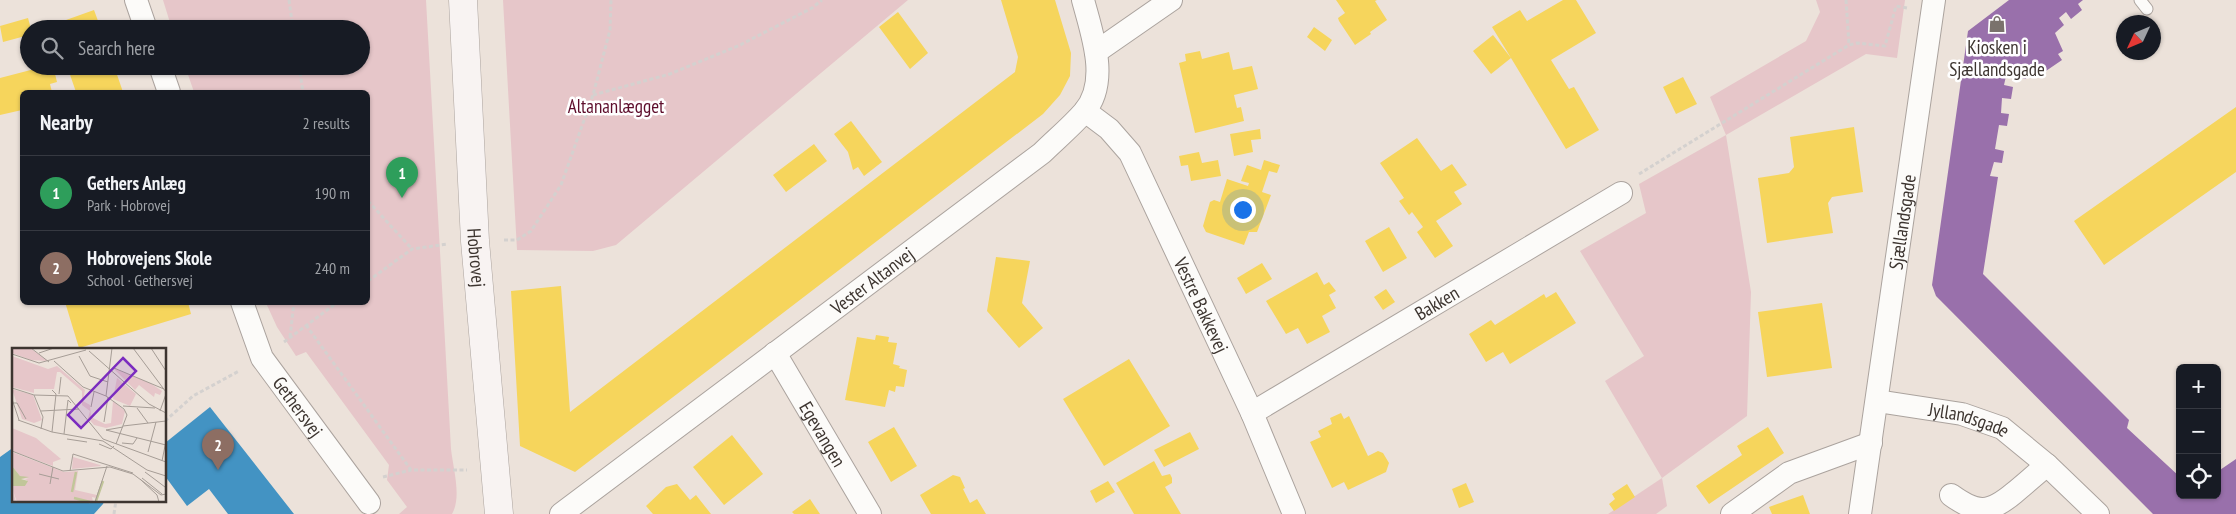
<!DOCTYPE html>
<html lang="en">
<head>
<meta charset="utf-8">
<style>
  :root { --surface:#171b24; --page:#20242c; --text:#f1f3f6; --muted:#9ea1a6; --line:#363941; --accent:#7a726c }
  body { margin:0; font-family:"PT Sans Narrow",sans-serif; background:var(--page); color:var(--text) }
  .controls { position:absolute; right:15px; bottom:15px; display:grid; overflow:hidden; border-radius:8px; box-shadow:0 1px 4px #0004 }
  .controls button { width:45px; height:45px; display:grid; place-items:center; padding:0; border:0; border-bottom:1px solid var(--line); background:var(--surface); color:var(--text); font:25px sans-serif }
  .compass { position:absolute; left:2116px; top:15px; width:45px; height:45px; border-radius:50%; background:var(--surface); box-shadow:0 1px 4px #0004; rotate:226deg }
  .you { position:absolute; left:1242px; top:209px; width:18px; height:18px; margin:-12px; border:4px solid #fff; border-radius:50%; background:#1a73e8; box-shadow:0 0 0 8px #1a73e833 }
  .badge { display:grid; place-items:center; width:32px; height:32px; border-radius:50%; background:var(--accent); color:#fff; font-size:16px; font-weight:700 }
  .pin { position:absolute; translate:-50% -41px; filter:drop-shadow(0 1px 2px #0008) }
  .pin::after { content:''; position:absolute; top:26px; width:18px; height:15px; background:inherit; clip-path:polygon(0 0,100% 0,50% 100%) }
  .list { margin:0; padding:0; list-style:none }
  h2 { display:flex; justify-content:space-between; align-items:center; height:65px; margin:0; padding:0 20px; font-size:21px }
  h2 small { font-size:16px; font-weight:400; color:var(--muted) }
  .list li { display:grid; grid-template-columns:32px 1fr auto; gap:15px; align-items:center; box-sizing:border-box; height:75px; padding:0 20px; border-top:1px solid var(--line) }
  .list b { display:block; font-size:19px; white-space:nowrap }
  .list p { margin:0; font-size:16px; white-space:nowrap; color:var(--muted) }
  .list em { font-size:16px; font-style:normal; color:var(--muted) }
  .icon { flex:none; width:28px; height:28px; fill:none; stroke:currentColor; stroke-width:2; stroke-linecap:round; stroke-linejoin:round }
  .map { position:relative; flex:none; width:2236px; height:514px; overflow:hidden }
  .search { position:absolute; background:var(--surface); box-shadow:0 1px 4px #0004; left:20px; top:20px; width:350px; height:55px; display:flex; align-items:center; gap:12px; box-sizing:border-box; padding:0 18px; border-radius:28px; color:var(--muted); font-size:19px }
  .panel { position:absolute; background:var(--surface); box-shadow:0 1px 4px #0004; left:20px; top:90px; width:350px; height:215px; border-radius:8px }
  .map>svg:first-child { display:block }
  .green { fill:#e6c6c9 }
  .homes { fill:#f6d55c }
  .offices { fill:#9970ab }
  .schools { fill:#4393c3 }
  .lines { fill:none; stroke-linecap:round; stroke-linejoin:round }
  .lane-casing { stroke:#aba39e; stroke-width:13 }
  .street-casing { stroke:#aba39e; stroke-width:24 }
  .secondary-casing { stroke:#aba39e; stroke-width:29 }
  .path { stroke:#d4d1cf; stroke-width:3; stroke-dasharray:4 2.5; stroke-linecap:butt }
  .lane { stroke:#fcfbf9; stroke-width:11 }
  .street { stroke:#fcfbf9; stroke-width:22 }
  .secondary { stroke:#f8f3f2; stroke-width:28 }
  .labels { text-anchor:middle; stroke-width:5; stroke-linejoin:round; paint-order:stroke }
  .poi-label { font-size:19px; fill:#3d3530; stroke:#fff }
  .park-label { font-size:19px; fill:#5e0e2c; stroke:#fff }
  .street-label { font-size:19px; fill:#3d3530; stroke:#fff }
  .inset-river { fill:none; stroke:#c1c699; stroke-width:2.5 }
  .inset-road { fill:none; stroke:#a69d96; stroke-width:1 }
  .view { fill:#7b2cbf; fill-opacity:0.15; stroke:#7b2cbf; stroke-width:2.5 }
  .inset-edge { fill:none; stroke:#3d3530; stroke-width:2.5 }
</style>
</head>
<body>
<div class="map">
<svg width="2236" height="514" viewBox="0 0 2236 514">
  <rect width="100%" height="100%" fill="#ece2da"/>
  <path class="green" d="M163,0H426L451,449C453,468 462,497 452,514H399L407,507L387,480L389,465L306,352L296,356L277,327L266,303L368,302V92H194L185,66H361V29H172Z
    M503,0H908L616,245L593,251L517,250Z
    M1816,0H1905L1897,58L1866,54L1726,135L1751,292L1747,416L1662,478L1667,506L1656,514H1608L1662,478L1605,381L1644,356L1580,251L1646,213L1639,184L1726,135L1710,97L1806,41L1820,12Z"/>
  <path class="homes" d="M1001,0H1055L1071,53L1070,76L1060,95L1043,114L575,472L520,446L511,291L561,286L570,412L1015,72L1018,57Z
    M1336,0H1377L1375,1L1387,20L1370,32L1371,34L1355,45L1339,21L1338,18L1345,13Z
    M1563,0H1576L1596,33L1551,60L1569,89L1574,87L1599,130L1566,149L1511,58L1491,74L1473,51L1493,35L1511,58L1492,27L1520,10L1527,21Z
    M94,10L101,29H54L52,25Z
    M898,12L928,53L910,69L879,27Z
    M28,18L31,29H29V35L3,42L0,26Z
    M1314,27L1332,40L1325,51L1307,37Z
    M1200,51L1202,59L1229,52L1233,70L1252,66L1258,89L1234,95L1237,108L1241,107L1244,121L1195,133L1179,63L1186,61L1185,54Z
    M46,66H53L57,82L50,84L52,92H22V110L0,115V78Z
    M67,66H114L123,92H76Z
    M1683,77L1697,104L1676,114L1663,87Z
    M2236,107V172L2104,265L2074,221Z
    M851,121L882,162L864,176L858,167L853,170L848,152L834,134Z
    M1854,127L1863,192L1832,197L1828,203L1833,233L1767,243L1758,178L1789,173L1794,167L1790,137Z
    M1260,129L1261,139L1251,140L1253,152L1234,156L1230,134Z
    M1417,138L1441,171L1452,164L1467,185L1454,192L1462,204L1436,221L1453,246L1435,258L1417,232L1423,227L1412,212L1409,215L1399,201L1404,198L1380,163Z
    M814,144L827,161L786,192L773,175Z
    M1199,152L1202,163L1218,160L1221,176L1191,181L1188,165L1181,166L1179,156Z
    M1264,160L1280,165L1277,173L1269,171L1262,192L1271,195L1257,232H1249L1244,245L1206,232L1203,226L1210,202L1214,200L1220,202L1227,179L1248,186L1249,183L1241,181L1247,165L1261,170Z
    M1389,227L1407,258L1383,272L1365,241Z
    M996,257L1030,261L1022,303L1043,328L1019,348L987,311Z
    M1262,263L1272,279L1246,294L1237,278Z
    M1317,272L1324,285L1329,282L1336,291L1329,295L1336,308L1322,316L1330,332L1307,344L1298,328L1286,334L1266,301Z
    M1386,289L1395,302L1383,310L1374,297Z
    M1556,292L1576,323L1510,364L1503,352L1486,362L1469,334L1491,320L1495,325L1544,294L1546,298Z
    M65,302H188L191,314L79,348Z
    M1822,303L1832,368L1767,377L1758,312Z
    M876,335L889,337L888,342L897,343L893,364L900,366L899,368L907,370L904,387L896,386L895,392L889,390L885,407L845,400L857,337L875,340Z
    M1129,359L1170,426L1104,466L1063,399Z
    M1341,413L1344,419L1349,416L1368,456L1378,451L1383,453L1389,463L1386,472L1348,490L1344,482L1332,488L1310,442L1321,437L1318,431L1332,424L1330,418Z
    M894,427L917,466L891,482L868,442Z
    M1768,427L1784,453L1709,504L1696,486L1742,455L1737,446Z
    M1190,432L1199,449L1164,467L1154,450Z
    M732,435L763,474L724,505L693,467Z
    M1154,461L1162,476L1170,474L1172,478V483L1165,487L1181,514H1134L1116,483Z
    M953,475L960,477L965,488L963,489L970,503L977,499L986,514H931L920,495Z
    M1108,481L1115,492L1096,503L1090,491Z
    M1466,483L1474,502L1459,508L1452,489Z
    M677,484L690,500L696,495L711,514H653L646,506L666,487Z
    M1627,484L1635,497L1614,511L1609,504L1615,499L1612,494Z
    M1803,495L1810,514H1772L1769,507Z
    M810,499L820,514H794L792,512Z"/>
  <path class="offices" d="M2009,0H2083L2078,4L2082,10L2071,19L2066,12L2059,18L2064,25L2055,33L2063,51L2058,54L2062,60L2043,73L2040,68L2025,79L2007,72L2004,85L2013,87L2011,99L2002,98L2001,113L2009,114L2007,126L1999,125L1995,149L2004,151L2002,163L1994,162L1990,176L1998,177L1983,274L2129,420L2127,428L2180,477V495H2217V472L2236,459V514H2153L1936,296L1932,285L1968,31Z"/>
  <path class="schools" d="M210,407L294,514H228L209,489L187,506L165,476V443Z
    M14,447V500H105L103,504L94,514H0V457Z"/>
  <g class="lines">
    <g class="lane-casing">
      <path id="lane" d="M2140,0L2147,9"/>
    </g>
    <g class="street-casing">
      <g id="street">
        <path d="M136,0L146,29"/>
        <path d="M1096,52L1171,0"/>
        <path d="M160,66L169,92"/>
        <path id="s1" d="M1085,111L1109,129L1130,153L1252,413L1294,514"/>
        <path id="s2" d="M242,302L262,358L369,503"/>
        <path id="s3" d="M775,353L870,514"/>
        <path id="s4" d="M1877,401L1962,414L2002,428L2047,465L2098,514"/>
        <path id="s5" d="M1252,413L1621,193"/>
        <path d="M1951,495C1977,514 1989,514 2014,493C2025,484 2036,474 2047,465"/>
        <path id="s6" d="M561,514L1042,153C1055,140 1071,127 1084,112C1110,82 1092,34 1083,0"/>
        <path d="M1732,514L1789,473L1871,443"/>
        <path id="s7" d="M1860,514L1934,0"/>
      </g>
    </g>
    <g class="secondary-casing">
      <g id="secondary">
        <path id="s8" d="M463,0L475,241L499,514"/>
      </g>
    </g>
    <path class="path" d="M289,0L293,29
      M1846,0L1849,45
      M299,66L303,92
      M593,95L670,74L740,45L812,8L822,0
      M1639,174L1849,45L1857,43L1885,46L1896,6L1907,8
      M368,201L412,249
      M504,240H517L531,231L561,185L593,95L610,30L611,0
      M368,281L412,249L448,244
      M306,325L411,470H467
      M290,337L294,302
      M284,342L338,302
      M165,421L193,396L239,371
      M383,477L411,470
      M114,514L116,500"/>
    <use href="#lane" class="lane"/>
    <use href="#street" class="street"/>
    <use href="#secondary" class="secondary"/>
  </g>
  <defs>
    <g id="shop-bare" transform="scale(1.35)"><path d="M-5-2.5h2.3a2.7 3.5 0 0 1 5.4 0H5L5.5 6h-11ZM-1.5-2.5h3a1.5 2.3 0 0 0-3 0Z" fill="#7a726c" stroke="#fff" stroke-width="2.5" paint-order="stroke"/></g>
  </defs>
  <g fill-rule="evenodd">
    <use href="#shop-bare" x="1997" y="24"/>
  </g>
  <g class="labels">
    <g class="poi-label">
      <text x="1997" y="54">Kiosken i<tspan x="1997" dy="22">Sjællandsgade</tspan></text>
    </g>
    <g class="park-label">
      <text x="616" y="113">Altananlægget</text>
    </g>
    <g class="street-label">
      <text dy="7" stroke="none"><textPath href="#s7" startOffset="295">Sjællandsgade</textPath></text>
      <text dy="7" stroke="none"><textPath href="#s8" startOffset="258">Hobrovej</textPath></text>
      <text dy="7" stroke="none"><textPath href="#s6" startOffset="389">Vester Altanvej</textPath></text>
      <text dy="7" stroke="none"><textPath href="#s5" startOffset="215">Bakken</textPath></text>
      <text dy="7" stroke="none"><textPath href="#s1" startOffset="230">Vestre Bakkevej</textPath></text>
      <text dy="7" stroke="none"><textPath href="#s2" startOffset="120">Gethersvej</textPath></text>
      <text dy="7" stroke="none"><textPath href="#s4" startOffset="94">Jyllandsgade</textPath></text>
      <text dy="7" stroke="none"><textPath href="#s3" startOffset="94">Egevangen</textPath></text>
    </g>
  </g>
  <g transform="translate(12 348)">
    <rect width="154" height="154" fill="#ece2da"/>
    <path d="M0,0H18L36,13L19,12L0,5ZM0,8L36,21L45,18L73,42L71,53L78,57L79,69L93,76L99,75L101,53L113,63L110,76L94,80L82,77L76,70L78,63L70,57V43L48,24H45L42,41H22V45L0,39ZM101,20L138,35L150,43L148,47L143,45L142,49L127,37L123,42ZM105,30L124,46L118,58L101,51ZM0,41L21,47L30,72L22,75L10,71ZM0,80L24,90L49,111L41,114V118L0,103ZM0,104L52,124L66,123L63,142L85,147L84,150L80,149L81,154H5L1,143L4,154H0V138H13L15,132L8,130L17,131L8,128L0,118ZM61,109L88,117L89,118L60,121Z" fill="#e6c6c9"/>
    <path d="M0,118L8,128L17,129L9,131L16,133L13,138H0Z" fill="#c1c699"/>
    <path class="inset-river" d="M60,144L64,124M62,150L78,154M84,153L91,133"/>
    <path class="inset-road" d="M19,0L37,14M100,0L94,48L112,61L115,67L104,96M121,0L154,44M139,0L154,23M77,3L137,56L154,65M27,5L42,0M0,6L27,15L74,2M67,8L78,28L96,34M42,13L71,39L94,48M102,20L152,41M0,40L22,47L56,48L91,91L154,114M40,42L44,46L40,84M47,46L49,29M22,47L31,69L29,81M0,51L7,72M1,55H5L14,71M111,58L143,60M79,59L82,44M125,60L136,75M29,63L67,61M148,63L154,46M6,72L40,84L91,93L135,122L154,128M92,74L96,49M111,78L154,73M111,79L94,82L154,97M52,86L56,52L59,55M55,91L75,94M110,95L121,96L125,90M87,96L99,101L102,98M0,103L51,123L98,119L121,126L149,147L154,146M136,104L144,74M150,113L154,93M58,123L61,106L121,125M133,124L153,139M27,126L47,131M130,130L150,146M128,131L145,147L147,154M38,136L41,119M83,154L95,118"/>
    <path class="view" d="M111,10L124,23L69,80L56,67Z"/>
    <rect width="154" height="154" class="inset-edge"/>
  </g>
</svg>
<div class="controls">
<button>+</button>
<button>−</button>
<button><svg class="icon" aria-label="locate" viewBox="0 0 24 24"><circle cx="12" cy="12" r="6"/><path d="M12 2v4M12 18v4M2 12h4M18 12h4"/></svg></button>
</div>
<svg class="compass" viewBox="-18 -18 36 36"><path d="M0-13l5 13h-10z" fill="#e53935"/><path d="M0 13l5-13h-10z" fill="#9ea1a6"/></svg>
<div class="you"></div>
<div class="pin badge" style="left:402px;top:198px;background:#2e9e5b">1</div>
<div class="pin badge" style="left:218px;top:470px;background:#8d6e63">2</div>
<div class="search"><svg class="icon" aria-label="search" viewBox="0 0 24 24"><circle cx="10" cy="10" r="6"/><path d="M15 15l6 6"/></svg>Search here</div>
<section class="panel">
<h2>Nearby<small>2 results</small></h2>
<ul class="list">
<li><span class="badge" style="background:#2e9e5b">1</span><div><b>Gethers Anlæg</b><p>Park · Hobrovej</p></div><em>190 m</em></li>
<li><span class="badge" style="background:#8d6e63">2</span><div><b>Hobrovejens Skole</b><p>School · Gethersvej</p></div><em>240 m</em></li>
</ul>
</section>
</div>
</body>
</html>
